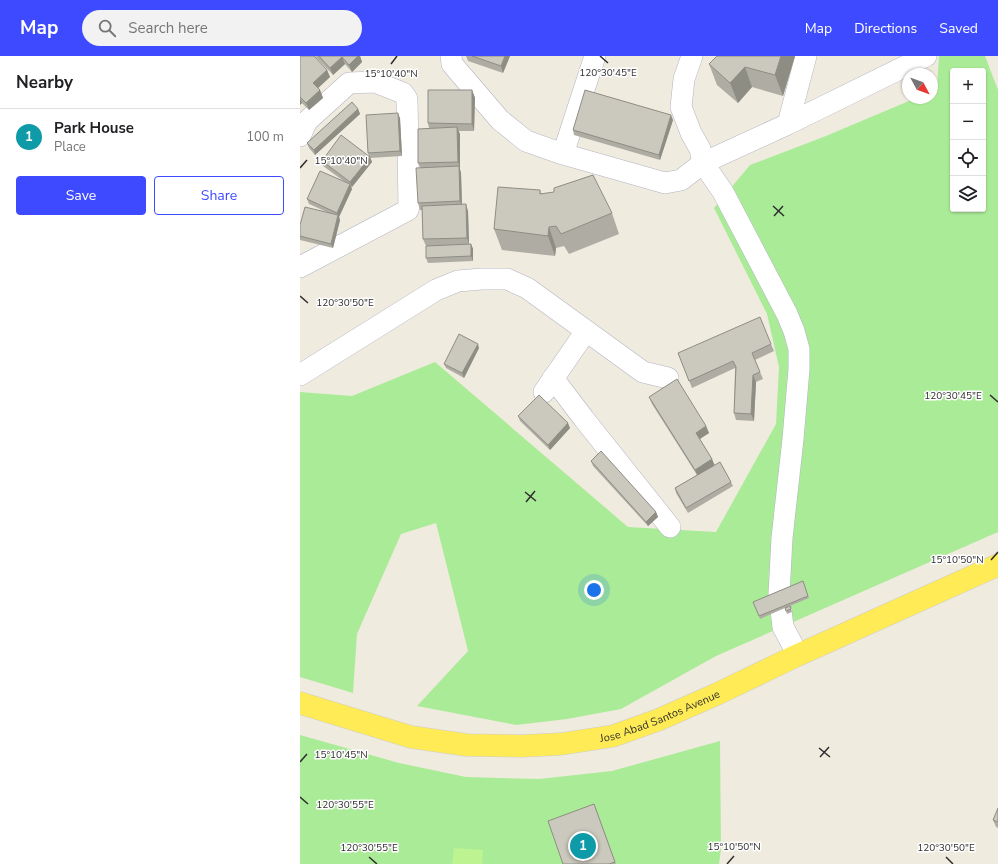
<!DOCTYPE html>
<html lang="en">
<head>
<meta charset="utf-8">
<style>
  :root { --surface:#fff; --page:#f2f2f2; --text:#202124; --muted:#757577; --line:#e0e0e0; --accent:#3d4aff }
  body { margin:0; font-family:"Nunito Sans",sans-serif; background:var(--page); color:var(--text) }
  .controls { position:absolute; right:12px; top:12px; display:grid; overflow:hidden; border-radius:4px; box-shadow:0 1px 3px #0004 }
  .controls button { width:36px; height:36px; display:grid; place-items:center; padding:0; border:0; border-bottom:1px solid var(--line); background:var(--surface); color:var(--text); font:20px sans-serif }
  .compass { position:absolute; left:602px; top:12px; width:36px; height:36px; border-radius:50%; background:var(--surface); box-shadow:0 1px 3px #0004; rotate:131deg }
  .you { position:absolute; left:294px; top:534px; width:14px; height:14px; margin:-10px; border:3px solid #fff; border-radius:50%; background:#1a73e8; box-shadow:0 0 0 6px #1a73e833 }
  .badge { display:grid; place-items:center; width:26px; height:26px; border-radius:50%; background:var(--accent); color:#fff; font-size:13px; font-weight:700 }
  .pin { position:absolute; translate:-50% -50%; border:2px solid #fff; box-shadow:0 1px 4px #0006 }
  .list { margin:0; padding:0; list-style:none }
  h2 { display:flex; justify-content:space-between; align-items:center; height:52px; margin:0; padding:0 16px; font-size:17px }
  h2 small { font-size:13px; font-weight:400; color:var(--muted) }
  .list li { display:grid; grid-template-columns:26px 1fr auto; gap:12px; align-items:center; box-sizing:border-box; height:56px; padding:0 16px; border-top:1px solid var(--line) }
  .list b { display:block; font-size:15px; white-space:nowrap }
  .list p { margin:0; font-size:13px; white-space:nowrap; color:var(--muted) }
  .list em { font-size:13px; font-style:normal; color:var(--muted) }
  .actions { display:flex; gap:8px; padding:12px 16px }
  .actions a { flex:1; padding:9px 0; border:1px solid var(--accent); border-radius:4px; text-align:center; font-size:14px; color:var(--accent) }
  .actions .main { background:var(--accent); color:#fff }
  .icon { flex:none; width:22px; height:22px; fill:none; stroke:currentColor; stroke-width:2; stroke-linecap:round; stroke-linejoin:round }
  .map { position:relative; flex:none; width:698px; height:808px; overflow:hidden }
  header { display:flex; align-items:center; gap:24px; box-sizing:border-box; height:56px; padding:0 20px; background:var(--accent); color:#fff }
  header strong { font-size:19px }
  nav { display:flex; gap:22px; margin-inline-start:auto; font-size:14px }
  .search { width:280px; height:36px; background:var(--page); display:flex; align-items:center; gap:10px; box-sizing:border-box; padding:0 14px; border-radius:22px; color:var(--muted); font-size:15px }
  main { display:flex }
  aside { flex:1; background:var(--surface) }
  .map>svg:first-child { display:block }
  .green { fill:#aaeb97; fill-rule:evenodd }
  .pitch { fill:#bef392 }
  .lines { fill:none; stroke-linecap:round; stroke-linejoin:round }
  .minor-casing { stroke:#b3b4c2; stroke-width:22 }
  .major-casing { stroke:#cdcdcd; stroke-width:23 }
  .minor { stroke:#fff; stroke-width:21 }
  .major { stroke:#feeb56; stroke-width:22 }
  .wall { fill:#afada3 }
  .shaded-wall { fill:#8e8d84 }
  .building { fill:#cbc9bd; stroke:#8e8d84 }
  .ticks { fill:none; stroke:#2e2e2e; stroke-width:1.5 }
  .labels { text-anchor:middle; stroke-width:3; stroke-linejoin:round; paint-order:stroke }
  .street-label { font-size:11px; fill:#2e2e2e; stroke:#fff }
  .ticks-label { font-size:10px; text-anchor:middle; fill:#2e2e2e; stroke:#fff; stroke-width:3; stroke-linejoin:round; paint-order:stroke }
</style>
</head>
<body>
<header>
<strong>Map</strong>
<div class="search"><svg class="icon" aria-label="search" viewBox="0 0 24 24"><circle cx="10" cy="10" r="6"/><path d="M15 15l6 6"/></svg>Search here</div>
<nav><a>Map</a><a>Directions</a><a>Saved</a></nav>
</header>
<main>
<aside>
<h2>Nearby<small></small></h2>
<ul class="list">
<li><span class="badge" style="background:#0f9aa8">1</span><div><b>Park House</b><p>Place</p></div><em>100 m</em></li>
</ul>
<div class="actions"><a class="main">Save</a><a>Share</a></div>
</aside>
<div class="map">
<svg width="698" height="808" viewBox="0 0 698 808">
  <rect width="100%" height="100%" fill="#f0ebdf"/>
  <path class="green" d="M639,0H685L698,34V476L416,600L321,653L267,663L216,669L117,650L168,595L136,467L101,478L57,578L53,637L0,621V336L52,340L135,306L328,471L416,476L476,368L479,311L467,258L414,152L450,109L526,80L616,42H632V35L637,33ZM653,15H683V153H653Z
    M0,679L99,707L166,721L239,723L312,715L420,685L421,793L419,808H0Z"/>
  <path class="pitch" d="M154,792L183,794L182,808H152Z"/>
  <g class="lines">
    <g class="minor-casing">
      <path id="minor" d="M151,0L152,8L200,64L226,85L263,98L365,127L381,124L403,107L488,68L626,0
        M392,0L384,23L381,51L391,77L400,93L403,107L423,136L487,258L494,275L499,293V313L493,383L482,482L479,538
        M488,68L506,0
        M0,80L7,65L49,27L75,26L103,37L107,43L109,151L108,154L0,211
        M263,98L295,0
        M0,319L136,234L158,225L182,223H207L227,232L343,316L368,322
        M253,322L284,363L370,471
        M244,336L286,275
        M481,554L483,571L498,599"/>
    </g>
    <g class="major-casing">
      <g id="major">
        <path id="s1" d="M0,647L111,681L167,689L221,690L261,688L313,680L358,664L417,638L498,599L698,509"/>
      </g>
    </g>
    <use href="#minor" class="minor"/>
    <use href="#major" class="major"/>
  </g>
  <path class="wall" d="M0,0L27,14L30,21L18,32L20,34L23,42L9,54L2,47L0,49Z
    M15,0H60L62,6L52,16L45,8L33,19Z
    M166,0H210L203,17L168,5Z
    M417,0H495L483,40L452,31L438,47L417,29L409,8Z
    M172,34L175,42L174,75H158L160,78V113L161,117L162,148L168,155L169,188H171L173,193V205L128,207L126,202V190L123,183L122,154H120L118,147L120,111L118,107L129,72L128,67Z
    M58,53L60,58L15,99L9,92L7,87Z
    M100,62L102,100L70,102L72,106L52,131H51L52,133L39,161L40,164L33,192L0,184V169L29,157L9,148L7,143L45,126L23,110L22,105L69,100L68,97Z
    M373,64L360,104L274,79L273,74Z
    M240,134L241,137L312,157L319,178L269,198L264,190L256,192L255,200L202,194L194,173Z
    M471,288L474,295L455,304L463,323L456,326L454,365L436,364L434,357L435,312L392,332L378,297Z
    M179,292L164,322L146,312L144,308Z
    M349,341L406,370L409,377L400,383L412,403L414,409L431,426L433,430L388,457L376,437L375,432L397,419L352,348Z
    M218,360L270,372L250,394L220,365Z
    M291,405L356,456L358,461L348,470L293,410Z
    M503,525L509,542L490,550L492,556L487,558L485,552L460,563L453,546Z
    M294,748L316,808H263Z
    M698,752V772L696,771L693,764Z"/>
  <path class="shaded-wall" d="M58,0H60L62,6L52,16L49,9Z
    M205,0H210L203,17L201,10Z
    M481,0H495L483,40L475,19Z
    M42,1L45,8L33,19L30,12Z
    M445,11L452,31L438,47L430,27Z
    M27,14L30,21L16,34L13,27Z
    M20,34L23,42L9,54L6,47Z
    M172,34L175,42L174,75L172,68Z
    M0,42L2,47L0,49Z
    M58,53L60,58L15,99L14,94Z
    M98,57L100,62L102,100L100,95Z
    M371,59L373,64L360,104L359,99Z
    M157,71L160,78V113L158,106Z
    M70,101L72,106L52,131L50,126Z
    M159,110L161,117L162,152L160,145Z
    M50,128L52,133L39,161L40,164L33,192L31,188L38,159L37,157Z
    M166,148L168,155L169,189L167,182Z
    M249,171L256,192L255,200L248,180Z
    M171,188L173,193V205L171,200Z
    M178,288L179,292L164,322L162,317Z
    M453,319L456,326L454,365L451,358Z
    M268,367L270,372L250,394L248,389Z
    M406,370L409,377L398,384L396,377Z
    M412,403L415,410L398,421L395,414Z
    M356,456L358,461L348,470L346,466Z"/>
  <path class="building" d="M0,0H14L27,14L13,27L20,34L6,47L0,41Z
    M19,0H58L49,9L42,1L30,12Z
    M172,0H205L201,10Z
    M417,0H481L475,19L445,11L430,27L409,8Z
    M128,34H172V68L128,67Z
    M285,34L371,59L359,99L273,74Z
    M52,46L58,53L14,94L7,87Z
    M98,57L100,95L68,97L66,59Z
    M157,71L158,106L118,107V73Z
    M41,79L70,101L50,126L22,105Z
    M159,110L160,145L118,147L116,112Z
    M20,115L50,128L37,157L7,143Z
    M293,119L312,157L261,178L256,170L249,171L248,180L194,173L198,131L240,134V138L254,136V132Z
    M166,148L167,182L123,183L122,150Z
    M5,151L38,159L31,188L0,180V169Z
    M171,188V200L126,202V190Z
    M460,261L471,288L452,297L460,316L453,319L451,358L434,357L436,311L433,305L389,325L378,297Z
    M159,278L178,288L162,317L144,308Z
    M377,323L406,370L396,377L412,403L395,414L349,341Z
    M239,339L268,367L248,389L218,360Z
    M301,395L356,456L346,466L291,405Z
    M420,406L431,426L386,452L375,432Z
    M503,525L508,540L459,560L453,546Z
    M490,550L491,553L486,555L485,552Z
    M294,748L315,806L309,808H263L248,765Z
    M698,752V766L693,764Z"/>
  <path class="ticks" d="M300,0L308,7M91,8L97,0M0,112L7,104M473,150L484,160M474,160L483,150M0,240L8,247M690,339L698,346M225,436L236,445M226,446L235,435M691,504L698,496M519,692L530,701M520,701L529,691M0,706L7,698M0,741L8,748M69,801L77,808M646,801L653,808M427,808L434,800"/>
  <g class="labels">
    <g class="street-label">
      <text dy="4" stroke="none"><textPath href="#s1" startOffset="370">Jose Abad Santos Avenue</textPath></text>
    </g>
  </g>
  <g class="ticks-label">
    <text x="308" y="20">120°30'45"E</text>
    <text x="91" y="21">15°10'40"N</text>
    <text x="41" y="108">15°10'40"N</text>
    <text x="45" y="250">120°30'50"E</text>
    <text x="653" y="343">120°30'45"E</text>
    <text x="657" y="507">15°10'50"N</text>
    <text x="41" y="702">15°10'45"N</text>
    <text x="45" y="752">120°30'55"E</text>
    <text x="434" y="794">15°10'50"N</text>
    <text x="69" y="795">120°30'55"E</text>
    <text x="646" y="795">120°30'50"E</text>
  </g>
</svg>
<div class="controls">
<button>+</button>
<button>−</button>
<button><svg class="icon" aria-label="locate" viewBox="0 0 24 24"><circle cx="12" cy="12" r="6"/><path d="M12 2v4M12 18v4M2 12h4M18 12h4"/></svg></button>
<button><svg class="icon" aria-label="layers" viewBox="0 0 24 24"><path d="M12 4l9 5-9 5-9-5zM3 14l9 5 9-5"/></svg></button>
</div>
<svg class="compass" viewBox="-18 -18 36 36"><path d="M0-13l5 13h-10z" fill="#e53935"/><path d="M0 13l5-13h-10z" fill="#757577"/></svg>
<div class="you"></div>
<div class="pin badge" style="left:283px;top:790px;background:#0f9aa8">1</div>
</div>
</main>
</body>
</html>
